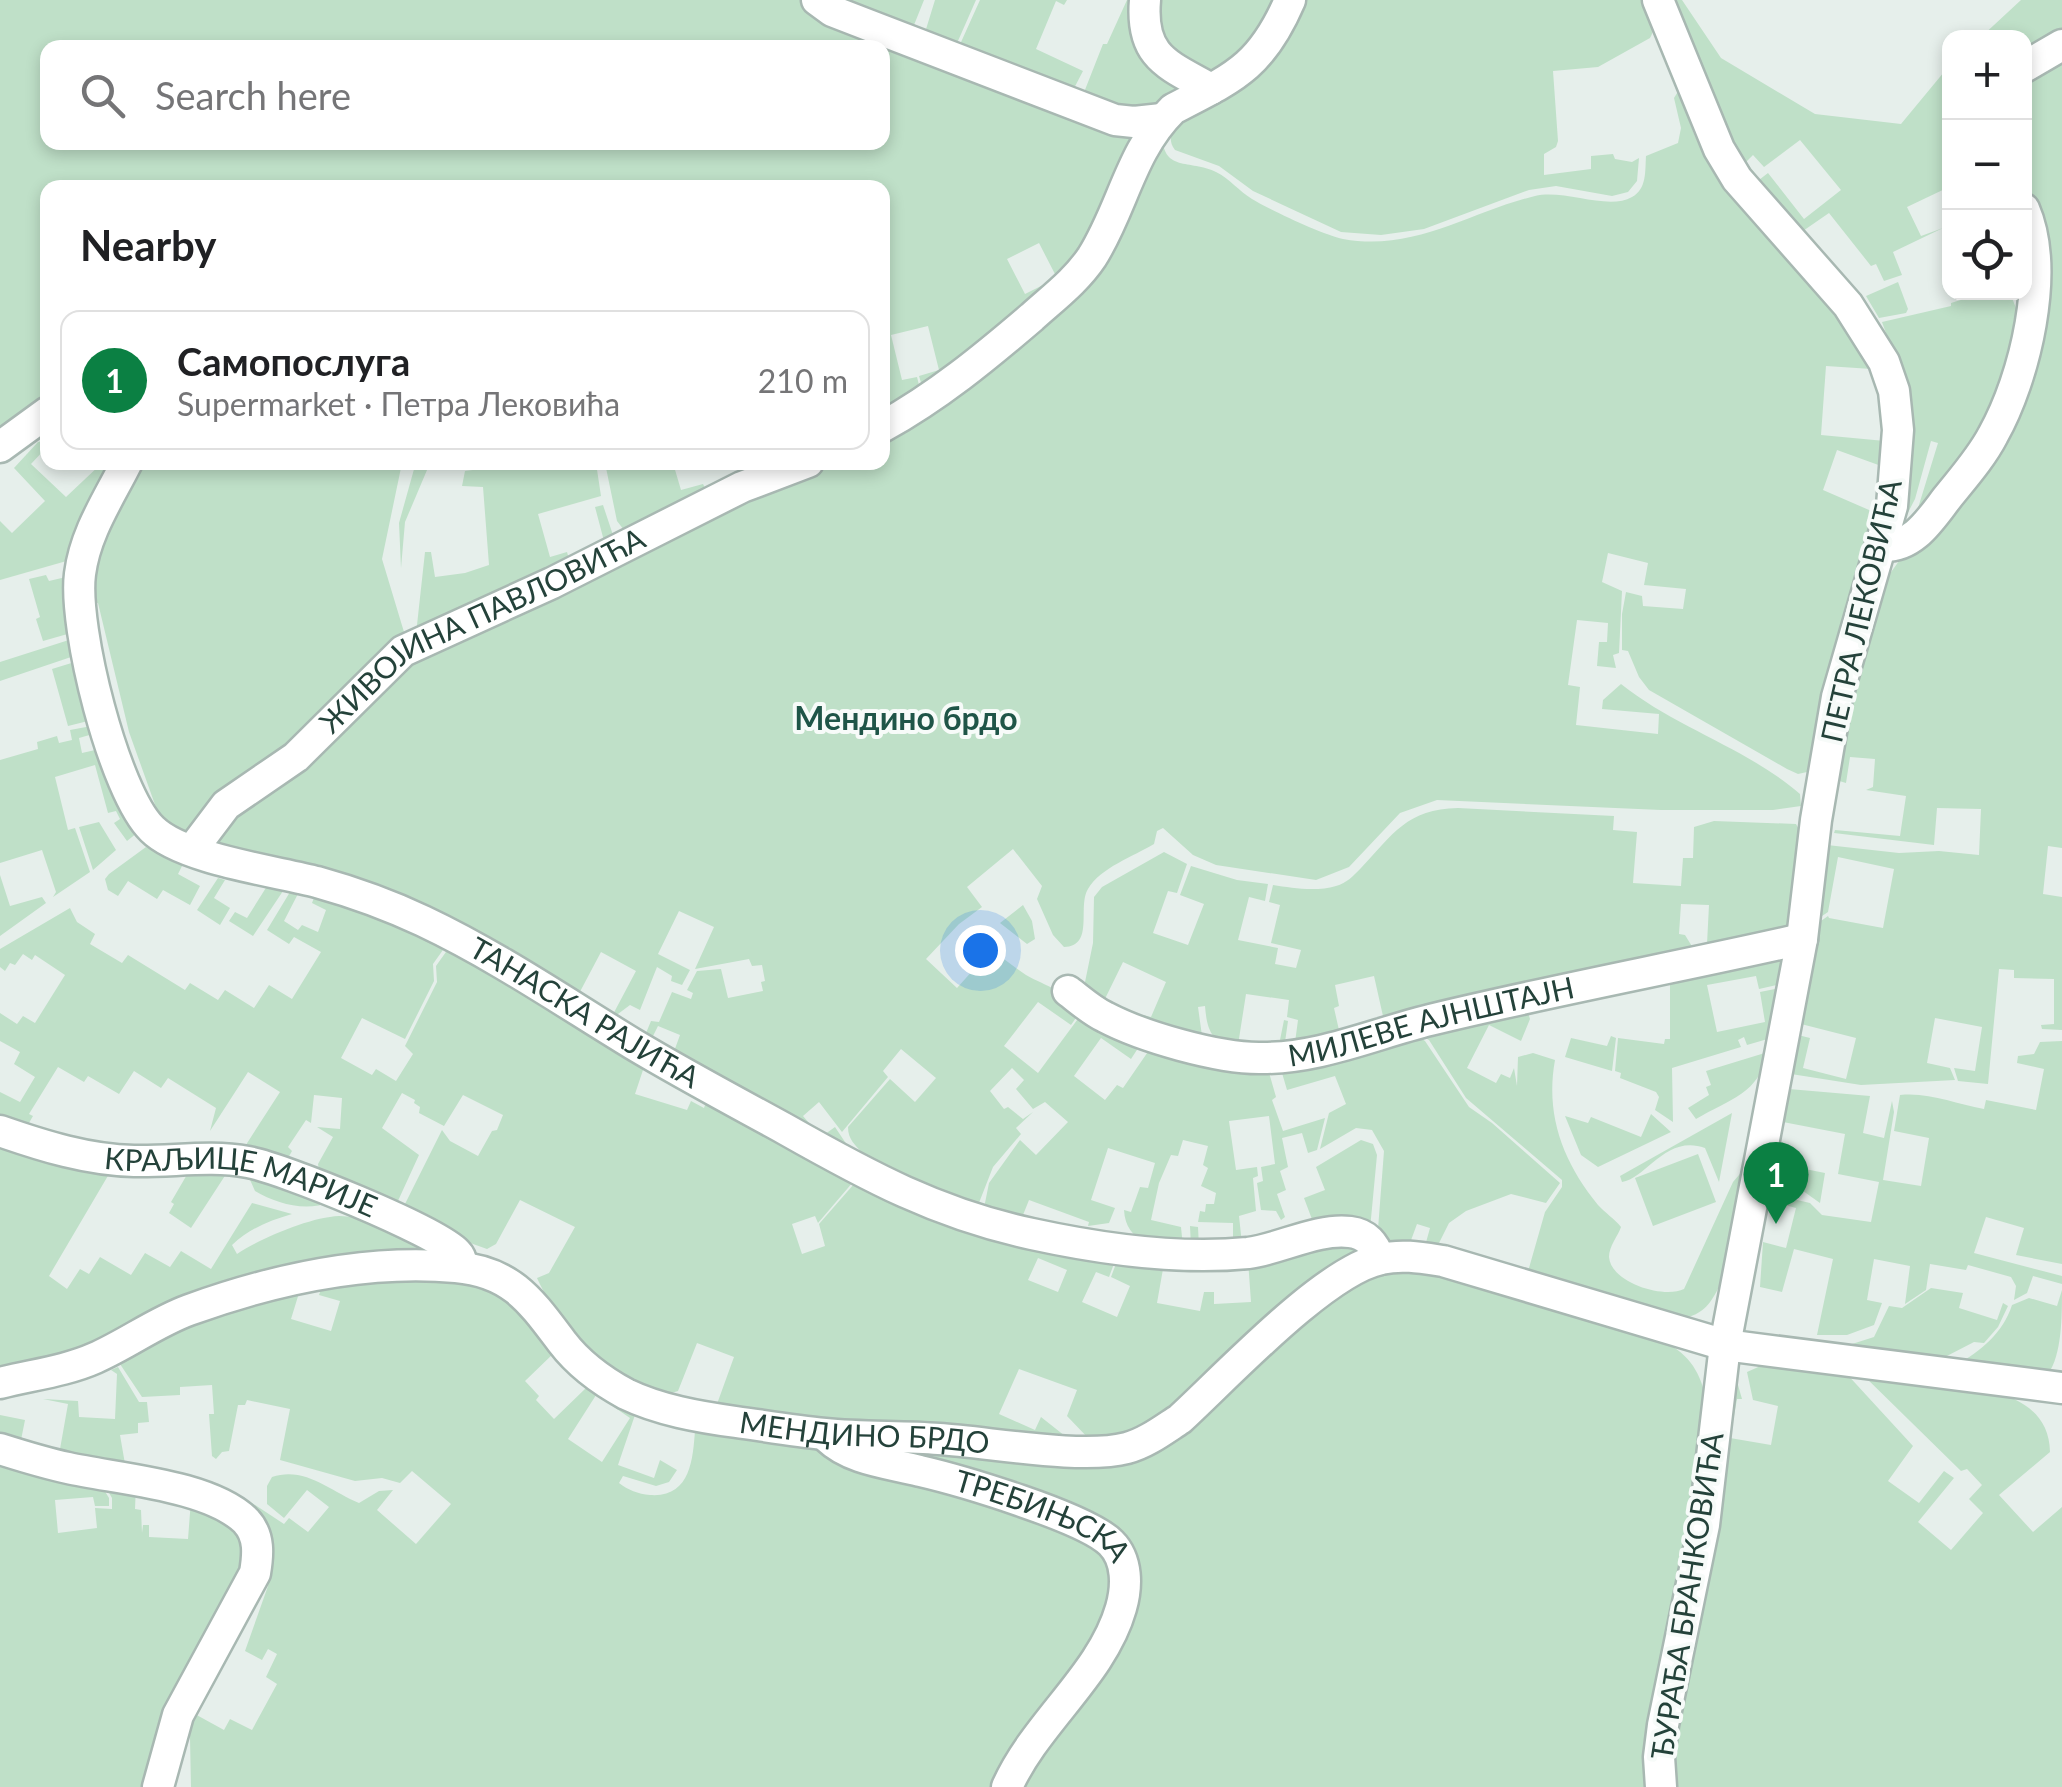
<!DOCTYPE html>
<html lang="en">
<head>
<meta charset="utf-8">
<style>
  :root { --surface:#fff; --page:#f2f2f2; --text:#202124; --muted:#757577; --line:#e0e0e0; --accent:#0b8043 }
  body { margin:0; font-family:Lato,sans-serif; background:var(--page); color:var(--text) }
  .controls { position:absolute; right:30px; top:30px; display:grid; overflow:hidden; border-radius:20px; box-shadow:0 5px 15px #0003 }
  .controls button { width:90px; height:90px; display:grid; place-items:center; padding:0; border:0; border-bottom:2px solid var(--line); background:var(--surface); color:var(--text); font:50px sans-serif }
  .you { position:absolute; left:980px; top:950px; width:35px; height:35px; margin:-25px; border:8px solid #fff; border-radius:50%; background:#1a73e8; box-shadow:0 0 0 15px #1a73e833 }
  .badge { display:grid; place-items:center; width:65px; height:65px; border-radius:50%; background:var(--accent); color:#fff; font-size:32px; font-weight:700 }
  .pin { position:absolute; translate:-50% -82px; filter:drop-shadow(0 2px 5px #0008) }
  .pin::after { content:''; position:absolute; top:52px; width:35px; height:30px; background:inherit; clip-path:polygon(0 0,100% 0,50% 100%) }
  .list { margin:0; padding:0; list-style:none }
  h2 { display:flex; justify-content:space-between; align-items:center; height:130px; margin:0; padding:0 40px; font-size:42px }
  h2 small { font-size:32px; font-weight:400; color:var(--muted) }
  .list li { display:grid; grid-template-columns:65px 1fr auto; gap:30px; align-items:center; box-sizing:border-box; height:140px; margin:0 20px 20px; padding:0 20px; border:2px solid var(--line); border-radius:20px }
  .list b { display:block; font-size:38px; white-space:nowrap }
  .list p { margin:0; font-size:32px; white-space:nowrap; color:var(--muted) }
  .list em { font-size:32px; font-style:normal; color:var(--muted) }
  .icon { flex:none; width:55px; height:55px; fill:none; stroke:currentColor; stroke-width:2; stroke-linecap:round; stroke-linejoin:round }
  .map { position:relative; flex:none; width:2062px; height:1787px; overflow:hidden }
  .search { position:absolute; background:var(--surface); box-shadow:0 5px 15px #0003; left:40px; top:40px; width:850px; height:110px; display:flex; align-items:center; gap:25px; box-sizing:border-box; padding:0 35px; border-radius:20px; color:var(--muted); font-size:38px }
  .panel { position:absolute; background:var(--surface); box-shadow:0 5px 15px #0003; left:40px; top:180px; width:850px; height:290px; border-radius:20px }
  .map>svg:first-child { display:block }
  .green { fill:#bfe0c8; fill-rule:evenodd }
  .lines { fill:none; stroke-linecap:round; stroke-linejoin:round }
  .minor-casing { stroke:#a8b8b2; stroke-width:35 }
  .minor { stroke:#fff; stroke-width:30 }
  .labels { text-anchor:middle; stroke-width:8; stroke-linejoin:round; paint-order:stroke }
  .street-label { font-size:30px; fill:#24423a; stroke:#f7fbf9 }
  .neighbourhood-label { font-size:32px; font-weight:bold; fill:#1f5548; stroke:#f7fbf9 }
</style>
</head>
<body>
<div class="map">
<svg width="2062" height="1787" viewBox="0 0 2062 1787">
  <rect width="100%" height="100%" fill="#e6efeb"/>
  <path class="green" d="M0,0H802L830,16L1147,126L1104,219L1052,294L1046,284L1057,278L1039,243L1007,259L1025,294L1043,285L1049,296L925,396L919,376L939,370L928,326L891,335L902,380L917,377L922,397L883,421L882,188H48L47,399L0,431ZM48,48H882V142H48Z
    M827,0H924L910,35Z
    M935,0H976L954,50L923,39Z
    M980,0H1067L1064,5L1056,1L1036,49L1083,71L1070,96L957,51Z
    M1127,0H1139L1194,88L1151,111L1081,100L1103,44H1107Z
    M1150,0H1282L1272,23L1211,78L1173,63Z
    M1297,0H1644C1650,13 1658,25 1650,38L1598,67L1553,71L1558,141L1556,147L1544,154V175L1591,169V156L1613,154L1615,159L1632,162L1639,158L1637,181L1628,192L1612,196L1556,186L1529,190L1424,229L1381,235L1341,232L1253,191L1219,166L1175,150C1167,140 1172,130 1176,119Z
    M1670,0H1682L1721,58L1815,114L1901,124L1949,66V111L1943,134L1949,151V187L1907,207L1921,236L1943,228L1893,252L1902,275L1884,281L1876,264L1871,266L1829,213L1800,233L1755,183L1768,173L1804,219L1841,190L1800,140L1764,167L1753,155L1746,162L1757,176L1753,179L1733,150Z
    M2021,0H2062V30L2025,56L2024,38H1980Z
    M2062,59V848L2048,846L2043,894L2062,897V1030L2042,1029L2041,1025L2054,1024V979L2014,978V970L1999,969L1988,1084L1958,1081L1954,1068L1975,1071L1982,1027L1935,1018L1927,1063L1950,1068L1955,1080L1861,1085L1791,1074L1798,1035L1810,1038L1803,1068L1846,1079L1856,1038L1801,1024L1818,923L1828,916L1829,918L1883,928L1894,869L1838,857L1828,912L1819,918L1827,845L1899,853L1939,851L1979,855L1981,809L1937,808L1934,845L1834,833L1835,830L1900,836L1906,796L1866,790L1873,787L1875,759L1850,757L1846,783L1836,780L1846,716L1884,582L2016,397L2025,197V86Z
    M1679,90C1686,109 1691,131 1701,148C1749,228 1824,289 1872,369L1826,366L1821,435L1885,441L1884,467L1837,450L1823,490L1876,513L1824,698L1813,764L1807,772L1798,774L1787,769L1649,690L1639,677L1628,651L1622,650V614L1626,592L1642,596L1643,606L1683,609L1686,589L1644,585L1648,563L1608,553L1602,582L1622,591L1619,653L1613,655L1616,668L1597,666L1599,642H1607L1608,623L1577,620L1568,685L1580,687L1576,725L1658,734L1659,714L1602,709L1603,700L1621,684C1676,728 1747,748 1800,794L1801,806L1773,810H1661L1437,800L1400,813L1349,867L1316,880L1216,865L1193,855L1163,828L1157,831L1154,844C1134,856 1100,868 1088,889C1077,907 1095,946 1064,947L1053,935L1037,899L1042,886L1013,849L967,887L982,907L959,924L926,959L957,988L991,950C1003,958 1014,967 1026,975C1045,986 1070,992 1080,1012L1071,1025L1038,1002L1004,1046L1038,1073L1083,1012L1144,1039L1131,1059L1101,1038L1074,1076L1105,1100L1117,1085L1123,1088L1154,1043L1268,1069L1276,1097L1272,1100L1283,1131L1325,1118L1317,1150L1308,1153L1302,1133L1282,1138L1288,1167L1280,1171L1286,1190L1277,1194L1285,1217L1281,1220L1276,1211L1261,1210L1257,1183L1263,1181L1261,1167L1275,1164L1269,1116L1229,1121L1236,1170L1257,1167L1258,1176L1253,1178L1256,1211L1239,1216L1242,1244L1263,1240C1241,1251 1215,1249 1191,1247L1190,1226L1198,1227L1199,1247L1233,1246V1223L1198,1222L1200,1211L1205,1212L1206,1204H1214L1216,1193L1201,1186L1208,1168L1203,1165L1208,1146L1183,1140L1178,1156L1171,1155L1159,1183L1151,1220L1181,1227L1183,1247C1155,1245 1126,1244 1124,1210L1131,1212L1140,1187L1148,1188L1155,1163L1108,1148L1091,1200L1115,1208L1109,1223L1088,1226L1089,1222L1029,1200L1023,1215L1083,1236H1118L1120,1243L1048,1233L982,1218L989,1183L1020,1140L1036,1155L1068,1122L1045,1102L1033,1109L1016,1089L1024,1080L1012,1068L990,1091L1004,1109L1008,1107L1023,1119L1033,1112L1016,1128L1021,1134L993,1167L975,1213L966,1216C928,1201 888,1186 863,1154C855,1144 848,1140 848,1127L890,1079L915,1102L936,1078L901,1049L883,1071L888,1077L842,1132L819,1102L803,1116L821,1137L835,1127L859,1163L655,1051L672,1057L680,1035L658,1026L648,1046L619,1029L630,1027L646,1033L651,1021L659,1022L672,992L691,999L693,993L687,990L697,971L721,969L728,998L763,991L761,982L765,981L762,965L752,966L749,959L695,969L714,927L679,911L658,954L690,970L682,985L671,981L672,976L657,967L640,1010L630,1005L610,1020L636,971L601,952L574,1003C496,954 415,907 327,878C293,866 258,860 223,848L209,839L210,833L223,828L226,813L234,806L298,762L388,674L419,650L431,652L457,633L691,522L745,494L830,463L882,462L883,435L960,387L1081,281L1110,240L1135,171L1148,146L1162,133C1162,173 1190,159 1216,172C1230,179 1239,191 1252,199C1270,210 1323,235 1343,239C1415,252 1469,212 1535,196C1565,189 1608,211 1632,197C1647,189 1645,171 1646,156L1678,143L1681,128L1674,98Z
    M1898,282L1908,309L1906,313L1879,318L1866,296Z
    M1969,292L2010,293L2022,323L2006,398L1911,531L1938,443L1931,441L1915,499L1899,530L1905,386L1882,322L1951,306V303L1970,297Z
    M47,440V447L31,464L66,497L102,463H120L70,560L0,580V521L12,533L45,501L14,468L38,442Z
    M416,462L430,463L405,522L401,568L399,523Z
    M135,463H402L382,559L407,642L182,838L158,813L129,732L98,603L90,602L92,559Z
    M479,463H596L601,496L538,514L550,557L567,552L569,559L604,541L595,507L603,505L616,544L419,632L417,625L425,552H431L435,577L465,573L489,565L483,487L462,486L465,471L480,469Z
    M605,463H673L681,490L703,484L705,488L726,482L627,534L617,521Z
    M46,575L49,581L66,577L71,633L43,641L36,619L40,617L29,579Z
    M72,639L77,655L0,681V662Z
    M78,661L96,719L68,726L52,669Z
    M97,725L100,732L79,738L82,753L104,748L137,833L127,841L114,823L120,819L116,811L108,813L95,765L55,777L68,830L75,828L90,872L53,897L56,892L42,850L0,863V760L38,749L37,742L57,736L59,743L72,740L70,730Z
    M1458,808L1614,816L1613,830L1637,832L1633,883L1681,886L1683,858H1693L1694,827L1714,821L1796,824L1801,833L1791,923L1783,934L1717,951L1707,944L1709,905L1681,904L1679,934L1685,935L1693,948L1687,956L1628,966L1524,994L1385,1025L1374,976L1335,985L1339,1006L1334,1008L1341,1039L1294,1050L1298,1020L1287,1017L1289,1000L1246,994L1238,1045L1278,1050L1284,1020L1288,1021L1284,1049C1266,1057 1227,1055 1214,1037C1207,1028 1206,1017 1205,1006L1198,1007L1203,1043L1138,1025L1143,1015L1151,1017L1166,982L1123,962L1101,1007L1084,987L1093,943L1094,897L1102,887L1164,852L1187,864L1177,893L1168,891L1153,933L1188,945L1204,904L1180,895L1191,866L1237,880L1268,884L1265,901L1249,897L1238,940L1278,948L1275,964L1296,968L1301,950L1271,943L1280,905L1269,902L1273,885C1292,888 1316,892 1336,886C1347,883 1353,876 1361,868C1393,834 1407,809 1458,808Z
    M99,822L116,850L93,870L79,827Z
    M146,847L183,864L178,874L200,886L190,905L163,890L157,899L128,881L118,896L108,890L105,879L109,874Z
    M0,875L10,906L42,897L46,903L0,936Z
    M218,878L225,880L214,898L230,908L220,925L197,910Z
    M269,883L287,885L253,936L229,921L235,912L247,918Z
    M293,887L301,888L284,921L298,930L302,925L318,932L326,910L312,903L317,890L450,940L433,964L434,981L405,1039L362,1018L341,1058L372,1075L376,1069L396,1081L413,1054L405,1046L437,982L436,966L453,942L645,1064L635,1094L687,1110L691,1101L704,1108L709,1094L859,1175L818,1223L815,1216L792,1224L802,1254L825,1246L819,1224L861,1176L1118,1253L1109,1277L1096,1272L1082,1302L1117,1317L1130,1286L1111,1277L1120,1253L1168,1260V1270L1163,1269L1157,1303L1200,1311L1204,1292H1214V1304L1251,1302L1248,1260L1328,1239L1361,1248L1173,1408L1132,1433L1089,1439L1067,1416L1077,1390L1019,1369L999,1414L1035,1430L1041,1417L1065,1436L823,1422L717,1404L734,1357L697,1343L678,1391L665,1395C651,1389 633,1385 620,1377C584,1356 554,1315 537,1278L549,1273L575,1227L520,1200L496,1244L487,1249L448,1235L404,1206L442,1130L450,1141L478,1156L492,1131L497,1130L503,1115L463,1095L444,1126L419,1113L420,1107L414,1103L415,1100L402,1093L382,1128L419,1155L397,1203L319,1170L318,1164L333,1137L317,1127L340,1129L342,1098L314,1095L311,1123L306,1120L288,1147L292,1151L288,1158L242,1151L280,1092L248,1072L210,1131L216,1108L168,1078L161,1088L134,1071L119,1094L88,1076L84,1082L58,1067L29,1114L33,1116L26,1128L0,1117V1092L20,1102L35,1077L14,1064L20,1052L0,1041V1013L17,1024L23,1016L35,1023L65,975L35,955L32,960L23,954L15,965L10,963L5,971L0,967V949L70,908L77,922L95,934L90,944L122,963L128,955L185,990L190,983L218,1000L225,990L254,1008L269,985L292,999L321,952L294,937L289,944L267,930ZM1038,1258L1067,1270L1058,1292L1028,1280Z
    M1023,905L1032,921L1035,939L1027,944L1000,923Z
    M1784,952L1781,984L1759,989L1756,976L1707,985L1717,1032L1765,1022L1760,992L1780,988L1771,1038L1747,1045L1744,1037L1738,1040L1741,1047L1672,1068L1673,1122L1655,1110L1659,1097L1656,1092L1620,1078L1621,1073L1615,1071L1618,1038L1664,1044L1665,1039H1670V972Z
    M1527,1009L1530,1019L1521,1041L1489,1025L1467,1068L1496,1083L1501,1074L1510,1078L1514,1068L1517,1086L1518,1057L1533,1053L1555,1060C1545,1115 1563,1162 1598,1205C1605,1213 1614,1218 1621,1227C1618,1236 1609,1246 1609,1257C1611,1283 1664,1299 1684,1289L1733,1182L1745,1168L1721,1282C1713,1301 1703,1316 1682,1318L1527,1275L1545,1212L1562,1187V1180L1466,1098L1429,1040L1417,1033Z
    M1418,1036L1425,1041L1469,1107L1492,1123L1560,1183L1546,1203L1511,1194L1466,1211L1449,1223L1437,1247L1425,1246L1430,1228L1417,1224L1410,1243L1384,1239L1378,1229L1384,1151L1372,1130L1356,1128L1320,1149L1329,1113L1346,1104L1335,1076L1287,1090L1280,1066Z
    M1611,1036L1616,1038L1612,1071L1565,1057L1571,1038L1607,1046Z
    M2062,1041V1264L2016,1255L2024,1228L1986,1217L1974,1253L2062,1276V1284L2033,1276L2027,1293L2014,1300L2016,1286L2011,1277L1968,1265L1966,1270L1930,1264L1926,1290L1905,1304L1910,1266L1874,1259L1867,1300L1882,1303L1874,1325L1847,1335H1817L1833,1259L1794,1249L1782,1292L1760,1287L1763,1242L1786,1248L1796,1208L1769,1201L1772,1194L1810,1203L1822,1215L1871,1222L1879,1182L1838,1174L1845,1134L1783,1122L1789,1089L1870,1096L1863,1133L1884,1138L1892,1101L1894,1112L1883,1180L1921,1186L1929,1138L1894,1131L1900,1095C1930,1092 1955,1104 1984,1109L1986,1100L2036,1110L2044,1069L2017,1063L2018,1056L2034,1054L2040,1042Z
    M1768,1052C1759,1094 1730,1099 1696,1119L1688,1108L1709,1095L1706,1087L1711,1085L1706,1071Z
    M1732,1113L1719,1182L1705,1148C1666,1134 1647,1178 1622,1182L1620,1176Z
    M1651,1114L1671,1132L1598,1167L1581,1155L1565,1116L1588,1123L1591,1117L1641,1137Z
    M0,1139L109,1174L49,1276L67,1289L80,1269L89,1274L100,1257L131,1275L145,1253L170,1267L181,1251L211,1269L252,1203L292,1214C269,1221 250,1228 232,1245L237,1254C261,1238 311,1217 339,1216C365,1216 399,1231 421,1244L423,1253L0,1371Z
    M1361,1140L1373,1144L1377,1155L1370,1229L1316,1230L1304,1198L1325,1190L1316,1167Z
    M1698,1154L1716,1202L1653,1226L1635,1178Z
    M1776,1163L1825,1173L1820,1203L1796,1186L1773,1180Z
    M192,1166L242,1167L324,1196L330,1202C306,1212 277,1204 255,1191L247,1173L230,1168L191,1228L169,1213L174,1204L171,1202Z
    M1413,1270L1452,1278L1668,1344C1694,1358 1702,1378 1708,1407L1656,1787H1014L1095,1672L1129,1556L884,1453L924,1450L1097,1463L1332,1296L1375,1272Z
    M395,1277L476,1282L505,1296L555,1352L525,1381L539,1396L536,1400L554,1419L586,1388L575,1376L598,1392L568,1439L602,1462L630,1418L614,1407L616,1403L636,1412L618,1465L654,1478L660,1460L677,1470L669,1482L656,1486L623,1476L619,1483C628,1490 638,1494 650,1495C690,1498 693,1460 695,1430L825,1446L1075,1530L1111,1560L1112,1607L1002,1787H191L190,1738L186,1719L261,1582L236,1644L232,1642L193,1713L224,1730L230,1719L252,1730L277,1684L266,1677L277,1654L268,1649L262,1660L245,1651L268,1586L272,1555L235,1497L252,1503L284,1524L289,1518L308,1532L329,1507L307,1490L284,1518L267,1504V1486L272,1477C305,1466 330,1491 359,1503L379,1491L393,1490L377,1510L416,1544L451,1504L412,1471L400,1483L382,1478L355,1481L280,1460L290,1409L247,1400L245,1405H238L229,1451L222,1452L216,1459L212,1456L209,1414H214L212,1385L180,1387V1395L142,1397L118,1361L151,1342L222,1312L299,1293L291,1319L331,1331L340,1301L319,1295L321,1289Z
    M1931,1288L1963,1293L1959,1308L1997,1320L2003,1303L2008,1306L1998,1327L1984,1343L1974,1342L1943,1358L1799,1345L1852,1344L1874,1337L1889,1306L1902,1308Z
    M2062,1290C2062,1316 2062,1355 2048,1374L1956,1365C1981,1351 2003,1333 2012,1305L2029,1298L2057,1306Z
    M1774,1360L1845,1372L1913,1446L1888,1481L1919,1503L1944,1471L1954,1478L1918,1522L1951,1550L1983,1513L1969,1499L1982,1485L1967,1469L1961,1471L1859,1371C1884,1375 1910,1379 1936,1382C1979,1388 2049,1392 2050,1452L1999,1495L2033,1532L2062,1507V1787H1668L1729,1383L1736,1378L1742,1399H1737L1730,1438L1771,1445L1778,1406L1753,1400L1747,1372Z
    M118,1367L139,1402H147L149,1422L138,1423V1433L120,1435L125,1464L0,1442V1415L25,1420L20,1445L26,1443L60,1449L68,1404L43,1399L78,1401L79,1417L115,1419L117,1374L111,1370Z
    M0,1454L101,1485L109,1498V1506H95L93,1497L55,1500L58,1533L97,1528L95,1508L112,1509V1498L104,1484L136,1485L135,1509L141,1510L142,1533L143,1525H149V1537L188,1539L191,1500L229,1514L252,1553L154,1787H0Z"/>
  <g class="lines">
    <g class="minor-casing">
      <g id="minor">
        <path d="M817,0L832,11L863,23L1115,120L1134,122L1162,119"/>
        <path d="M1145,0C1140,58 1169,65 1211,89"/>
        <path d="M1658,0L1719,149L1737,179L1848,305L1884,362L1894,391L1898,430L1892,506L1837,697L1816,820L1802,939L1725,1345L1704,1525L1663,1725L1659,1757L1661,1787"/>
        <path d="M2024,67L2062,45"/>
        <path d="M882,427C938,396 984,358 1032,317C1053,298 1076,281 1092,257C1123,208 1130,151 1173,109C1235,77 1261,67 1290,0"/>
        <path d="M0,447L48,412"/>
        <path id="s1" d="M127,462C109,498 85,533 80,574C73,627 114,792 152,829C182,859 275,871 317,882C353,892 389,905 423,921C497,956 564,1002 633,1044C683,1074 734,1101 785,1129C868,1176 938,1214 1032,1234C1101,1249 1177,1260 1248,1253C1280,1249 1317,1228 1350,1232C1367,1234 1374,1244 1380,1259"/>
        <path d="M1882,546C1913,548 1930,520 1947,498C1963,478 1981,458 1993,435C2025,378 2051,271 2024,209"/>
        <path id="s2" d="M192,850L226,805L296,757L403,651L552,583L742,487L808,462"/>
        <path id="s3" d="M1068,991C1080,1000 1092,1011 1105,1017C1143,1037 1217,1058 1259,1058C1319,1059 1373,1034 1430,1020C1553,990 1679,967 1802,939"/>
        <path id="s4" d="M0,1131C43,1146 88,1160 134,1161C172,1162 210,1155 248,1162C282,1168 435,1230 457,1253C462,1258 461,1261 462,1267"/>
        <path id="s5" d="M0,1383C31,1375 66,1371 95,1358C127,1344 156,1322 189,1310C272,1280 367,1259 456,1267C512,1272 531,1301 562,1342C578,1363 602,1381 626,1394C659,1410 699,1417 736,1422C765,1426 795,1431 825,1434C863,1438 901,1436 939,1439C989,1442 1081,1460 1127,1448C1146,1443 1163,1430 1180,1419C1226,1377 1324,1271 1381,1259C1402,1254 1423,1258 1443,1261L1725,1345L2062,1388"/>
        <path id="s6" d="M828,1438C851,1460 889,1463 920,1471C959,1480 1085,1517 1111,1543C1128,1560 1127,1587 1121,1608C1102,1675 1036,1722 1007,1787"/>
        <path d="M0,1449C22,1456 45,1463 68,1468C117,1479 210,1485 246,1521C260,1536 258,1555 255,1573L178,1715L158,1787"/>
      </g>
    </g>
    <use href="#minor" class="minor"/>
  </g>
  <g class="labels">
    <g class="street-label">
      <text transform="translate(1862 611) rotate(-77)" y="10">ПЕТРА ЛЕКОВИЋА</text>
      <text dy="10" stroke="none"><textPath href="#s2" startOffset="370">ЖИВОЈИНА ПАВЛОВИЋА</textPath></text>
      <text dy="10" stroke="none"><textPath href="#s1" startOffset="865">ТАНАСКА РАЈИЋА</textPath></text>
      <text dy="10" stroke="none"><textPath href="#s3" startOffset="382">МИЛЕВЕ АЈНШТАЈН</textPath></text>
      <text dy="10" stroke="none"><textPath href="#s4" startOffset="248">КРАЉИЦЕ МАРИЈЕ</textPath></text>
      <text dy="10" stroke="none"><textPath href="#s5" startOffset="938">МЕНДИНО БРДО</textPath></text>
      <text dy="10" stroke="none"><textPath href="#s6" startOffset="230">ТРЕБИЊСКА</textPath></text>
      <text transform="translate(1688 1596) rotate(-81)" y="10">ЂУРАЂА БРАНКОВИЋА</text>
    </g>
    <g class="neighbourhood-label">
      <text x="906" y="730">Мендино брдо</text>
    </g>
  </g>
</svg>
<div class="controls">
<button>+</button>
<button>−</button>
<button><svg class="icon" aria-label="locate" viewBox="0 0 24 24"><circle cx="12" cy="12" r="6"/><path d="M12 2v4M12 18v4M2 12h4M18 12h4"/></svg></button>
</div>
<div class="you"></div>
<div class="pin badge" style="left:1776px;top:1224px">1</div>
<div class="search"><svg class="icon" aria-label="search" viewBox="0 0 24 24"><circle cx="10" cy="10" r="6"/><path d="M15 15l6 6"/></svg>Search here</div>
<section class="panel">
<h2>Nearby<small></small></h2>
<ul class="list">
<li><span class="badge">1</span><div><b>Самопослуга</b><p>Supermarket · Петра Лековића</p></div><em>210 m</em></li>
</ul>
</section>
</div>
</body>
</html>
